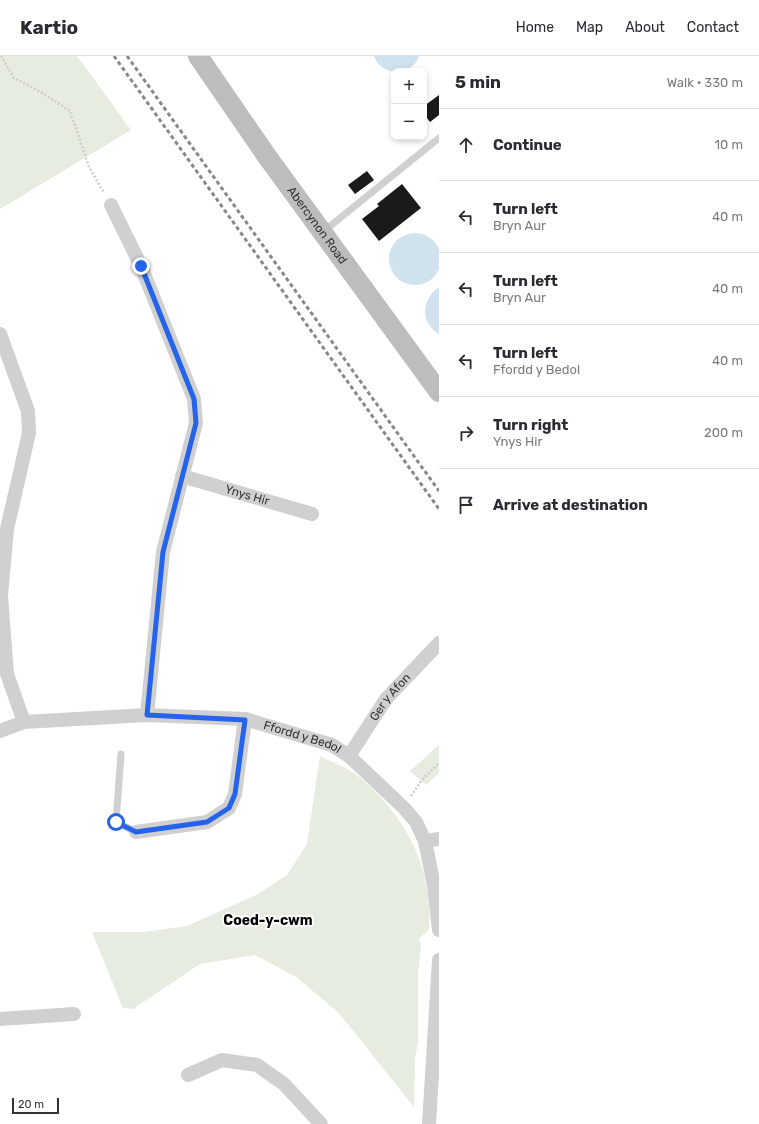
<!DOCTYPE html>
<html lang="en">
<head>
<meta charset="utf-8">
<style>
  :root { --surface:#fff; --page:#f7f7f7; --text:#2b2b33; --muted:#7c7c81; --line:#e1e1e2 }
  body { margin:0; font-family:Rubik,sans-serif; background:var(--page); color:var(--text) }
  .controls { position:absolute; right:12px; top:12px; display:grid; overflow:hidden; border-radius:8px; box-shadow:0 2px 6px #0003 }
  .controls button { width:36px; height:36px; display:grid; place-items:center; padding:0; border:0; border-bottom:1px solid var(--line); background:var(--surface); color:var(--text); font:20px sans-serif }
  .scale { position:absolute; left:12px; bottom:10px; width:47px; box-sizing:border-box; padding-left:4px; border:2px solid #333; border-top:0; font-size:11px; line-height:14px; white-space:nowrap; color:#333; -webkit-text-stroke:3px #fff; paint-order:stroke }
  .stop { position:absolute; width:12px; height:12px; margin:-9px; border:3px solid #2563eb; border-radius:50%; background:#fff }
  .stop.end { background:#2563eb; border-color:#fff; box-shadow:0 1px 4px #0008 }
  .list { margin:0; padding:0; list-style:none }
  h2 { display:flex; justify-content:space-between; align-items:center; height:52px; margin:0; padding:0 16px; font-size:17px }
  h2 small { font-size:13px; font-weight:400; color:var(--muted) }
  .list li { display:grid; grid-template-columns:26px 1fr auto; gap:12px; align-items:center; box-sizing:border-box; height:72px; padding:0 16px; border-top:1px solid var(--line) }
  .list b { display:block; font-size:15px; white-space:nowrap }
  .list p { margin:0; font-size:13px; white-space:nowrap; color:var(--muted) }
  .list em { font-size:13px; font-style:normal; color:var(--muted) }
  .icon { flex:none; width:22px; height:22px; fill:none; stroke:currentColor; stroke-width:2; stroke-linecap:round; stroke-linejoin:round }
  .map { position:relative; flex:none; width:439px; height:1068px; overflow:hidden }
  header { display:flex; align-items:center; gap:24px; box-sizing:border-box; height:56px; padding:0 20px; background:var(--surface); border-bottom:1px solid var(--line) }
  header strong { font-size:19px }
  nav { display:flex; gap:22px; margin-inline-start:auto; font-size:14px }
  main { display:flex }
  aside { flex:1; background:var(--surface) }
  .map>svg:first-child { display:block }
  .green { fill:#e6ecdf }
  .water { fill:#cfe2ee }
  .building { fill:#1a1a1a }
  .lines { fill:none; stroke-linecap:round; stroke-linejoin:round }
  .path { stroke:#cdcdcd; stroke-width:2.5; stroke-dasharray:2 2; stroke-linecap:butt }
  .lane { stroke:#d0d0d0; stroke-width:7 }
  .street { stroke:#d0d0d0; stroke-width:14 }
  .secondary { stroke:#bdbdbd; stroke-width:20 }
  .rail { stroke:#888; stroke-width:3; stroke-dasharray:4 3; stroke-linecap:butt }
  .route { stroke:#2563eb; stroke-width:5 }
  .labels { text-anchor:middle; stroke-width:4; stroke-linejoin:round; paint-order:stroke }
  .street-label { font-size:12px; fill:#333; stroke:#fff }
  .quarter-label { font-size:14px; font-weight:bold; fill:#000; stroke:#fff }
</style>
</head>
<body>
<header>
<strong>Kartio</strong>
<nav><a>Home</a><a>Map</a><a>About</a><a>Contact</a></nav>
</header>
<main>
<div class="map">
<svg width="439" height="1068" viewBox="0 0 439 1068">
  <rect width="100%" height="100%" fill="#fff"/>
  <path class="green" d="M0,0H77L131,74L0,153Z
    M439,689V717L426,729L410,715Z
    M320,700C332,706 348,712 358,720C406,760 433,811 429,874L419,882L421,891L418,918V987L415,1001L414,1051L339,957L296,921L255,899L200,908L133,953L123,952L92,876H144L187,870L258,838L287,819L307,788Z"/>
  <path class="water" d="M374,0H419C412,21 381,21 374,0Z
    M389 203a26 26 0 1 1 52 0a26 26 0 1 1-52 0Z
    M439,231V278C419,266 422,243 439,231Z"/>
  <path class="building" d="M439,39V59L430,66L424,58V50Z
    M367,115L374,124L355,138L348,129Z
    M402,128L421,152L379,185L362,163L379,150L377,148Z"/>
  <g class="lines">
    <path class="path" d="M1,0L14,22L41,36L70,55L89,111L104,137
      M411,740L421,725L439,707"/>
    <path class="lane" d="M324,175L439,82
      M121,698L116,766L136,776"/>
    <g class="street">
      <path d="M111,149L141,210L194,343L196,367L163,496L147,659"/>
      <path d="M0,278L28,355L29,377L7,473L1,540L7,618L24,666"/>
      <path id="s1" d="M182,420L312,458"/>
      <path id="s2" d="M0,675L24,666L147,659L245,663L332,689L349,700L404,752L416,766L425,785L434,830L439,874"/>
      <path id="s3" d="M349,700L386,643L439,587"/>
      <path d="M136,776L207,766L229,752L235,738L245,663"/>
      <path d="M425,785L439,783"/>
      <path d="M0,963L74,958"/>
      <path d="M188,1019L222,1004L257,1009L284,1028L321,1068"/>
      <path d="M429,1068L439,904"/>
    </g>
    <path class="secondary" id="s4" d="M198,0L266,99L439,336"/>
    <path class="rail" d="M114,0L439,453
      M127,0L439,435"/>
  </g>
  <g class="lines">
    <path class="route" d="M116,766L136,776L207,766L229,752L235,738L245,664L147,659L163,496L196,367L194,343L141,210"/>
  </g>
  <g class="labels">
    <g class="street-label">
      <text dy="4" stroke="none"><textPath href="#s4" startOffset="207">Abercynon Road</textPath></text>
      <text dy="4" stroke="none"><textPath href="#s1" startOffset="68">Ynys Hir</textPath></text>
      <text dy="4" stroke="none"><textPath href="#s3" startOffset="72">Ger y Afon</textPath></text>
      <text dy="4" stroke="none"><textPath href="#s2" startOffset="307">Ffordd y Bedol</textPath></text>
    </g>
    <g class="quarter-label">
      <text x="268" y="869">Coed-y-cwm</text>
    </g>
  </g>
</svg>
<div class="controls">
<button>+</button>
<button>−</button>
</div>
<div class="scale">20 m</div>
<div class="stop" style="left:116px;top:766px"></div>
<div class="stop end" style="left:141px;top:210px"></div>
</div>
<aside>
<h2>5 min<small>Walk · 330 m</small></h2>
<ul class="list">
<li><svg class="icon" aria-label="ahead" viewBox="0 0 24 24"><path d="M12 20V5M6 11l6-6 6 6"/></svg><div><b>Continue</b></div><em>10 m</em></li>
<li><svg class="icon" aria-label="left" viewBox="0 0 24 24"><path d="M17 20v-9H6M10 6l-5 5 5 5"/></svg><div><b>Turn left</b><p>Bryn Aur</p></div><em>40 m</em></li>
<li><svg class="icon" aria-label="left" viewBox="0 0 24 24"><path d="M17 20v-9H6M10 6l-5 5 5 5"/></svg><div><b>Turn left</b><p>Bryn Aur</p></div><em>40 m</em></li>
<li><svg class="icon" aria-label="left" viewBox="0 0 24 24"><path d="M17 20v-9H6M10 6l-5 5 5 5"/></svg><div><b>Turn left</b><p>Ffordd y Bedol</p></div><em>40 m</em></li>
<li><svg class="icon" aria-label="right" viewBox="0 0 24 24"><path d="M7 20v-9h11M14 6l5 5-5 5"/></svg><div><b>Turn right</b><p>Ynys Hir</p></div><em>200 m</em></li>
<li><svg class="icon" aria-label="arrive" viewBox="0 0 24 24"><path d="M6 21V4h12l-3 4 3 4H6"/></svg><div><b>Arrive at destination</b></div></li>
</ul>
</aside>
</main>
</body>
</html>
